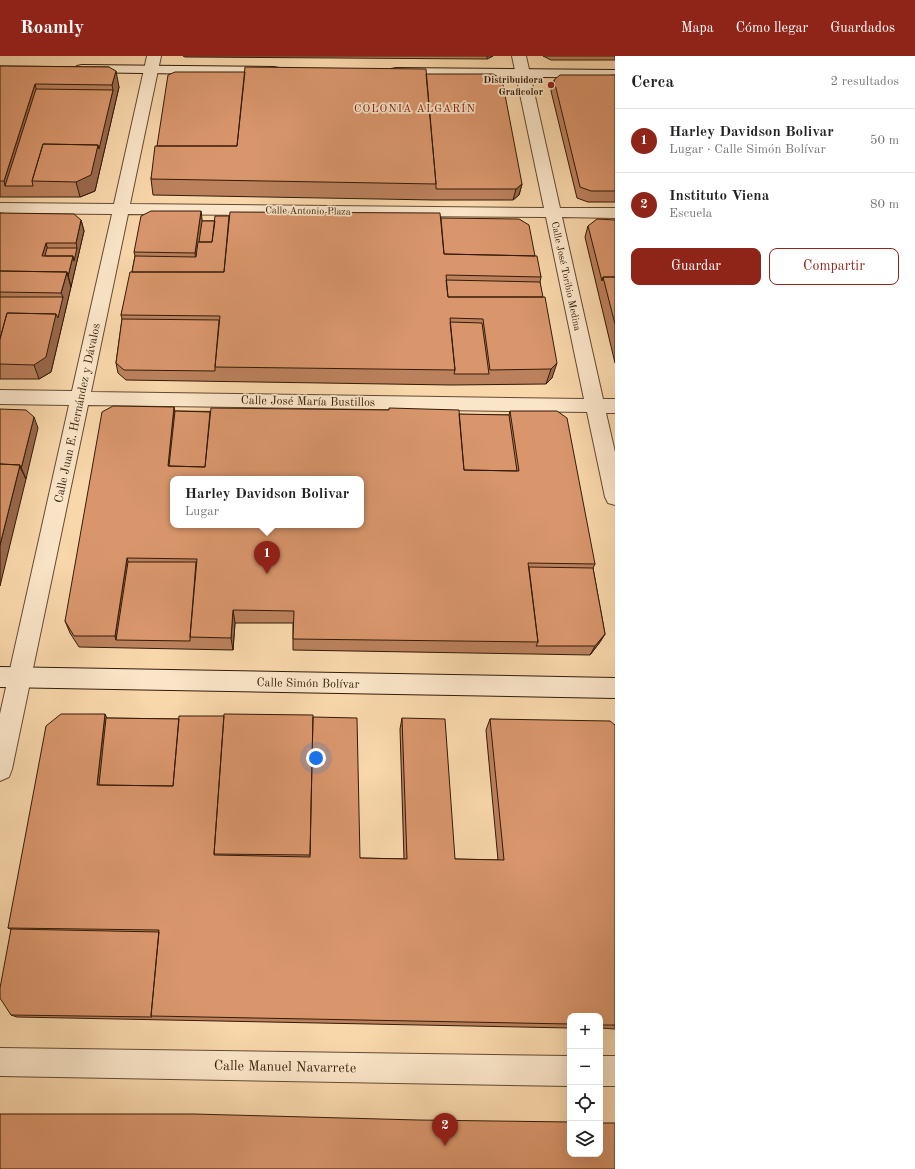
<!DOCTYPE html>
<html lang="es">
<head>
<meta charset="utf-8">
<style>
  :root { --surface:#fff; --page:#f6f6f6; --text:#222; --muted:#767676; --line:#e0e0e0; --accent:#8f2418 }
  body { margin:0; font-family:"Old Standard TT",serif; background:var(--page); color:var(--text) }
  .controls { position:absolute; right:12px; bottom:12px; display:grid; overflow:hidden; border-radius:8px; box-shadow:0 4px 16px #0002 }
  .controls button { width:36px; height:36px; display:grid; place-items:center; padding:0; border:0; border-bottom:1px solid var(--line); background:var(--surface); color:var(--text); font:20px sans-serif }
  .you { position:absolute; left:316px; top:702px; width:14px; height:14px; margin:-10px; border:3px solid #fff; border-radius:50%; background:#1a73e8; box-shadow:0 0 0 6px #1a73e833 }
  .badge { display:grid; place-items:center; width:26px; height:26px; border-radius:50%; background:var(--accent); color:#fff; font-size:13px; font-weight:700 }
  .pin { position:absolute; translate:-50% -33px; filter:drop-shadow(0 1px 2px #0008) }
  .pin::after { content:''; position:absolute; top:21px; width:14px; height:12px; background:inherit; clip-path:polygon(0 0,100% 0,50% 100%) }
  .popup { position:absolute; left:170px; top:420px; width:194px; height:52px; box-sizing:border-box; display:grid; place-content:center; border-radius:8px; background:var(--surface); filter:drop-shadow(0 1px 3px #0005); font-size:13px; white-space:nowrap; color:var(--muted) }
  .popup b { font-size:15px; color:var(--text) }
  .popup::after { content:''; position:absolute; left:50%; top:100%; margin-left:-8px; border:8px solid transparent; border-top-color:var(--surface) }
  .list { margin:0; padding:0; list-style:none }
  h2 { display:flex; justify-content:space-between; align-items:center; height:52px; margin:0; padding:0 16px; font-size:17px }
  h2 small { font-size:13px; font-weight:400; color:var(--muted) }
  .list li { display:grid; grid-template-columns:26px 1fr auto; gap:12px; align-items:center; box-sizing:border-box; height:64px; padding:0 16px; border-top:1px solid var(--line) }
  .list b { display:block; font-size:15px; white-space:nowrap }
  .list p { margin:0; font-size:13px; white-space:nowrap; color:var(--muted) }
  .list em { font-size:13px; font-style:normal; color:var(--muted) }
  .actions { display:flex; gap:8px; padding:12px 16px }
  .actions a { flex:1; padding:9px 0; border:1px solid var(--accent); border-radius:8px; text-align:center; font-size:14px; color:var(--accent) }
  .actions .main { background:var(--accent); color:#fff }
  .icon { flex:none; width:22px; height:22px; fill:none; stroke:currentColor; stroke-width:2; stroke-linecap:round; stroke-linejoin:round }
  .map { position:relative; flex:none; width:615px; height:1113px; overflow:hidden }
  header { display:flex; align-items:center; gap:24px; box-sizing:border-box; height:56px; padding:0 20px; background:var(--accent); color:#fff }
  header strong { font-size:19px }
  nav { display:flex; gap:22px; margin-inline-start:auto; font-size:14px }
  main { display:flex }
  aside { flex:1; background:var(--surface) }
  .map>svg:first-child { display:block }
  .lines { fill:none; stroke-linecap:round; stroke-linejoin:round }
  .street-casing { stroke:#654a30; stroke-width:2 }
  .secondary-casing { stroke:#341b07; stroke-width:2 }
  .street { fill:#fae5c8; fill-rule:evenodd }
  .secondary { fill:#fae5c8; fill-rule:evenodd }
  .wall { fill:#bb815d; stroke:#341b07 }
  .shaded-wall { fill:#98694c; stroke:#341b07 }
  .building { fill:#d9966c; stroke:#341b07; fill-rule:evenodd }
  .poi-dot { fill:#8f2418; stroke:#fae5c8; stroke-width:1.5 }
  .labels { text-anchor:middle; stroke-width:3.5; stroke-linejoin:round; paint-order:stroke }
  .far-poi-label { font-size:10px; font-weight:bold; fill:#341b07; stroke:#fae5c8; text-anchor:end }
  .far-street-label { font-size:10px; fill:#341b07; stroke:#fae5c8 }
  .far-neighbourhood-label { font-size:11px; letter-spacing:1px; fill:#7a1f14; stroke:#fae5c8 }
  .street-label { font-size:12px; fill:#341b07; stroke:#fae5c8 }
  .near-street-label { font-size:14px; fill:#341b07; stroke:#fae5c8 }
</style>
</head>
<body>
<header>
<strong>Roamly</strong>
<nav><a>Mapa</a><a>Cómo llegar</a><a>Guardados</a></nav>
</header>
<main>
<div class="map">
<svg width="615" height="1113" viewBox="0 0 615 1113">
  <rect width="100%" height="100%" fill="#f8d7ab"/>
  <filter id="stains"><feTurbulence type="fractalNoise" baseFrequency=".005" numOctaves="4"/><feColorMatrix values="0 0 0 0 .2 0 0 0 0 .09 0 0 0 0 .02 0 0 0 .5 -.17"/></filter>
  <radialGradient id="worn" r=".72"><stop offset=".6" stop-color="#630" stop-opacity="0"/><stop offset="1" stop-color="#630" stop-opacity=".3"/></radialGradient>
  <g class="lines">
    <g class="street-casing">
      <path id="street" d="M147,0H161L130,148L544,152L512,0H526L560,152H615V162L562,161L603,343H615V357H606L615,396V449L608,447L605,441L587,356L88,349L12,713L9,721L0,725V658L69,349L0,348V334L72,335L112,158L0,157V147L114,148ZM128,158L546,161L584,343L91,336Z
        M0,992L570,1000V1030L0,1020Z
        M600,1000H615V1030H600Z"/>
    </g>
    <g class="secondary-casing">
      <path id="secondary" d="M82,9L274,11L279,12L281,15L279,18L274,19L77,16L75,13L77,10Z
        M396,12L615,14V22L391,19L389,16L391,13Z
        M0,611L615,622V642L0,631Z"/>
    </g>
    <use href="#street" class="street"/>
    <use href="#secondary" class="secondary"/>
  </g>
  <path class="wall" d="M183,0H493L487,3L185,1Z
    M543,0H615V4H551Z
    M0,10L109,11L119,31L95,135L80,141H0Z
    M426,18L522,128L519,139L513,144H434L153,139L151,123L157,90Z
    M615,19V146H588L577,142L551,35L554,24Z
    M0,157L81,164L84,175L51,316L39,323H0Z
    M441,162L535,200L541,221L540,226L552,322L546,328L452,329L126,324L118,317L116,307L122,263L121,259L132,216L135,200L134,196L202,165Z
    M615,164V307L585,181L588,170Z
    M175,355L509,359L510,355L595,508L593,512L605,578L600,586L590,599L293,594V567H235L233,594L79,591L70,577L65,565Z
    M105,658L106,662L179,663L313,661L360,802L404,803L400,673L402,662L455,803L498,804L486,674L490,663L615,669V973L600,972V960H570V972L17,961L11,959V873L8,872Z"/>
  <path class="shaded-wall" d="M487,0H493L487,3Z
    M116,15L119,31L95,135L80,141L76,126L98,89L113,34L112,29Z
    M35,28L39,44L5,130L4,125Z
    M522,128L519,139L513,144L516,133Z
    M201,155L203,171L197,212L195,197Z
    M81,164L84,175L71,231L68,220L73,200L77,192L76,187Z
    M46,187L49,198L47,205L42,200Z
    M67,216L71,231L51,316L39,323L34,309L56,258L63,241L61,237Z
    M557,307L552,322L546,328L551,313Z
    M174,351L177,365L172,414L168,410Z
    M34,361L38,372L26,423L21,413Z
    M20,409L26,423L0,530V489Z
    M127,502L131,515L116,584L115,580Z
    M233,554L235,567L233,594L231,582Z
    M605,578L600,586L590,599L595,590Z
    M105,658L110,669L103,732L97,729Z"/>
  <path class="building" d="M0,10L109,11L116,15L112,29L35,28L4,125H0Z
    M245,11L426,13L436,128L151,123L155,90H237Z
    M175,16H245L237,90H157L168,19Z
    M426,18H493L502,23L522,128L516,133H436V128Z
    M560,19H615V135H591L580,131L554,24Z
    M36,33L113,34L99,93L98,89L43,88L32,125L33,130H5Z
    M43,88L98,89L91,119L76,126L32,125Z
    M151,155H201L195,197L134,196L141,160Z
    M230,156L440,157L444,198L537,200L541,221L446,219L448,241H545L557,307L551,313L490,314L483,263L450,262L455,314L215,311L220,260L121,259L130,216H224Z
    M0,157L74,158L81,164L76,187H46L42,200H73L68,220L67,216L0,215Z
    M215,160H229L224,216H132L135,200L196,201L198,186H212Z
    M441,162L519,163L529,169L535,200L444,198Z
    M597,163L615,164V221H603L602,225L588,170Z
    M202,165H215L212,186H199Z
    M47,192H77L74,205L73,200H45Z
    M0,215L67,216L61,237L0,236Z
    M603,221H615V268Z
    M446,224L540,226L543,241H448Z
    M0,241H63L58,262L56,258L7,257L0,283Z
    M7,257L56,258L46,301L34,309L0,308V283Z
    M122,263L219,264L215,311V315L124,314L116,307Z
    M450,266L482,267L489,318H454L455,314Z
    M113,350L174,351L168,410L205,411L211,352L389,354V352L459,354L464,414L519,415L510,355H557L567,362L595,508L528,507L538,586L293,583L294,555L233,554L231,582L190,581L197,503L127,502L115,580H74L65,565L102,356ZM173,423H361V469H173Z
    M0,353L26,354L34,361L21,413L20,409L0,408Z
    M175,355L210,356L205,411L169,410Z
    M459,358L509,359L517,415L464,414Z
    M0,408L20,409L0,489Z
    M128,506H196L190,581V585L116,584Z
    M529,511L593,512L605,578L595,590H536L538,586Z
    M61,658H105L97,729L173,730L179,660H224L214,798V799L263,800L310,801L313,661L357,662L360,802L407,803L402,662L445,663L455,803L504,804L490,663L610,665L615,669V969H600V960H570V968L151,960L159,874L8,872L46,670Z
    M224,658L313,659L310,799L214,798Z
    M106,662L179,663L173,730L99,729Z
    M11,873L159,876L151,960L152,961L11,959L0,942V932Z
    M0,1058H194L418,1064L570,1066V1098H600V1067H615V1113H0Z"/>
  <circle class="poi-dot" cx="551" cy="29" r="4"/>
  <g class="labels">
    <g class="far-poi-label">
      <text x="543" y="27">Distribuidora<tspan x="543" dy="12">Graficolor</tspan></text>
    </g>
    <g class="far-street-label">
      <text transform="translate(308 154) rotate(1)" y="4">Calle Antonio Plaza</text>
      <text transform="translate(567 220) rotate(78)" y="4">Calle José Toribio Medina</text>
    </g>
    <g class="far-neighbourhood-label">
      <text x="415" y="56">COLONIA ALGARÍN</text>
    </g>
    <g class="street-label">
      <text transform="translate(308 345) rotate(1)" y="4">Calle José María Bustillos</text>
      <text transform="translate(77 357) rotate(-78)" y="4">Calle Juan E. Hernández y Dávalos</text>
      <text transform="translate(308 627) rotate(1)" y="4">Calle Simón Bolívar</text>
    </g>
    <g class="near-street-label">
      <text transform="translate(285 1010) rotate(1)" y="5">Calle Manuel Navarrete</text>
    </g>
  </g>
  <rect width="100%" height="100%" filter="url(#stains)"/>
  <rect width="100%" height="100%" fill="url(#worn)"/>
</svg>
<div class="controls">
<button>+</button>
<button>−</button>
<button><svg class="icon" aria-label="locate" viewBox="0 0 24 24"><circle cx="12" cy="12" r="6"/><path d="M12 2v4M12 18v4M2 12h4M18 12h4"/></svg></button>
<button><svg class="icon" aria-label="layers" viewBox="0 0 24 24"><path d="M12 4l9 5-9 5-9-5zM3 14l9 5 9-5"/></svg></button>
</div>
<div class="you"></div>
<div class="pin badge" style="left:267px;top:518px">1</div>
<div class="popup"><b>Harley Davidson Bolivar</b>Lugar</div>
<div class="pin badge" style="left:445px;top:1090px">2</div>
</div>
<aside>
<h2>Cerca<small>2 resultados</small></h2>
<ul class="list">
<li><span class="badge">1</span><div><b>Harley Davidson Bolivar</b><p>Lugar · Calle Simón Bolívar</p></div><em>50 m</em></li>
<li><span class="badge">2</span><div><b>Instituto Viena</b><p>Escuela</p></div><em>80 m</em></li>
</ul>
<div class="actions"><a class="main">Guardar</a><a>Compartir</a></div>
</aside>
</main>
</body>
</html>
